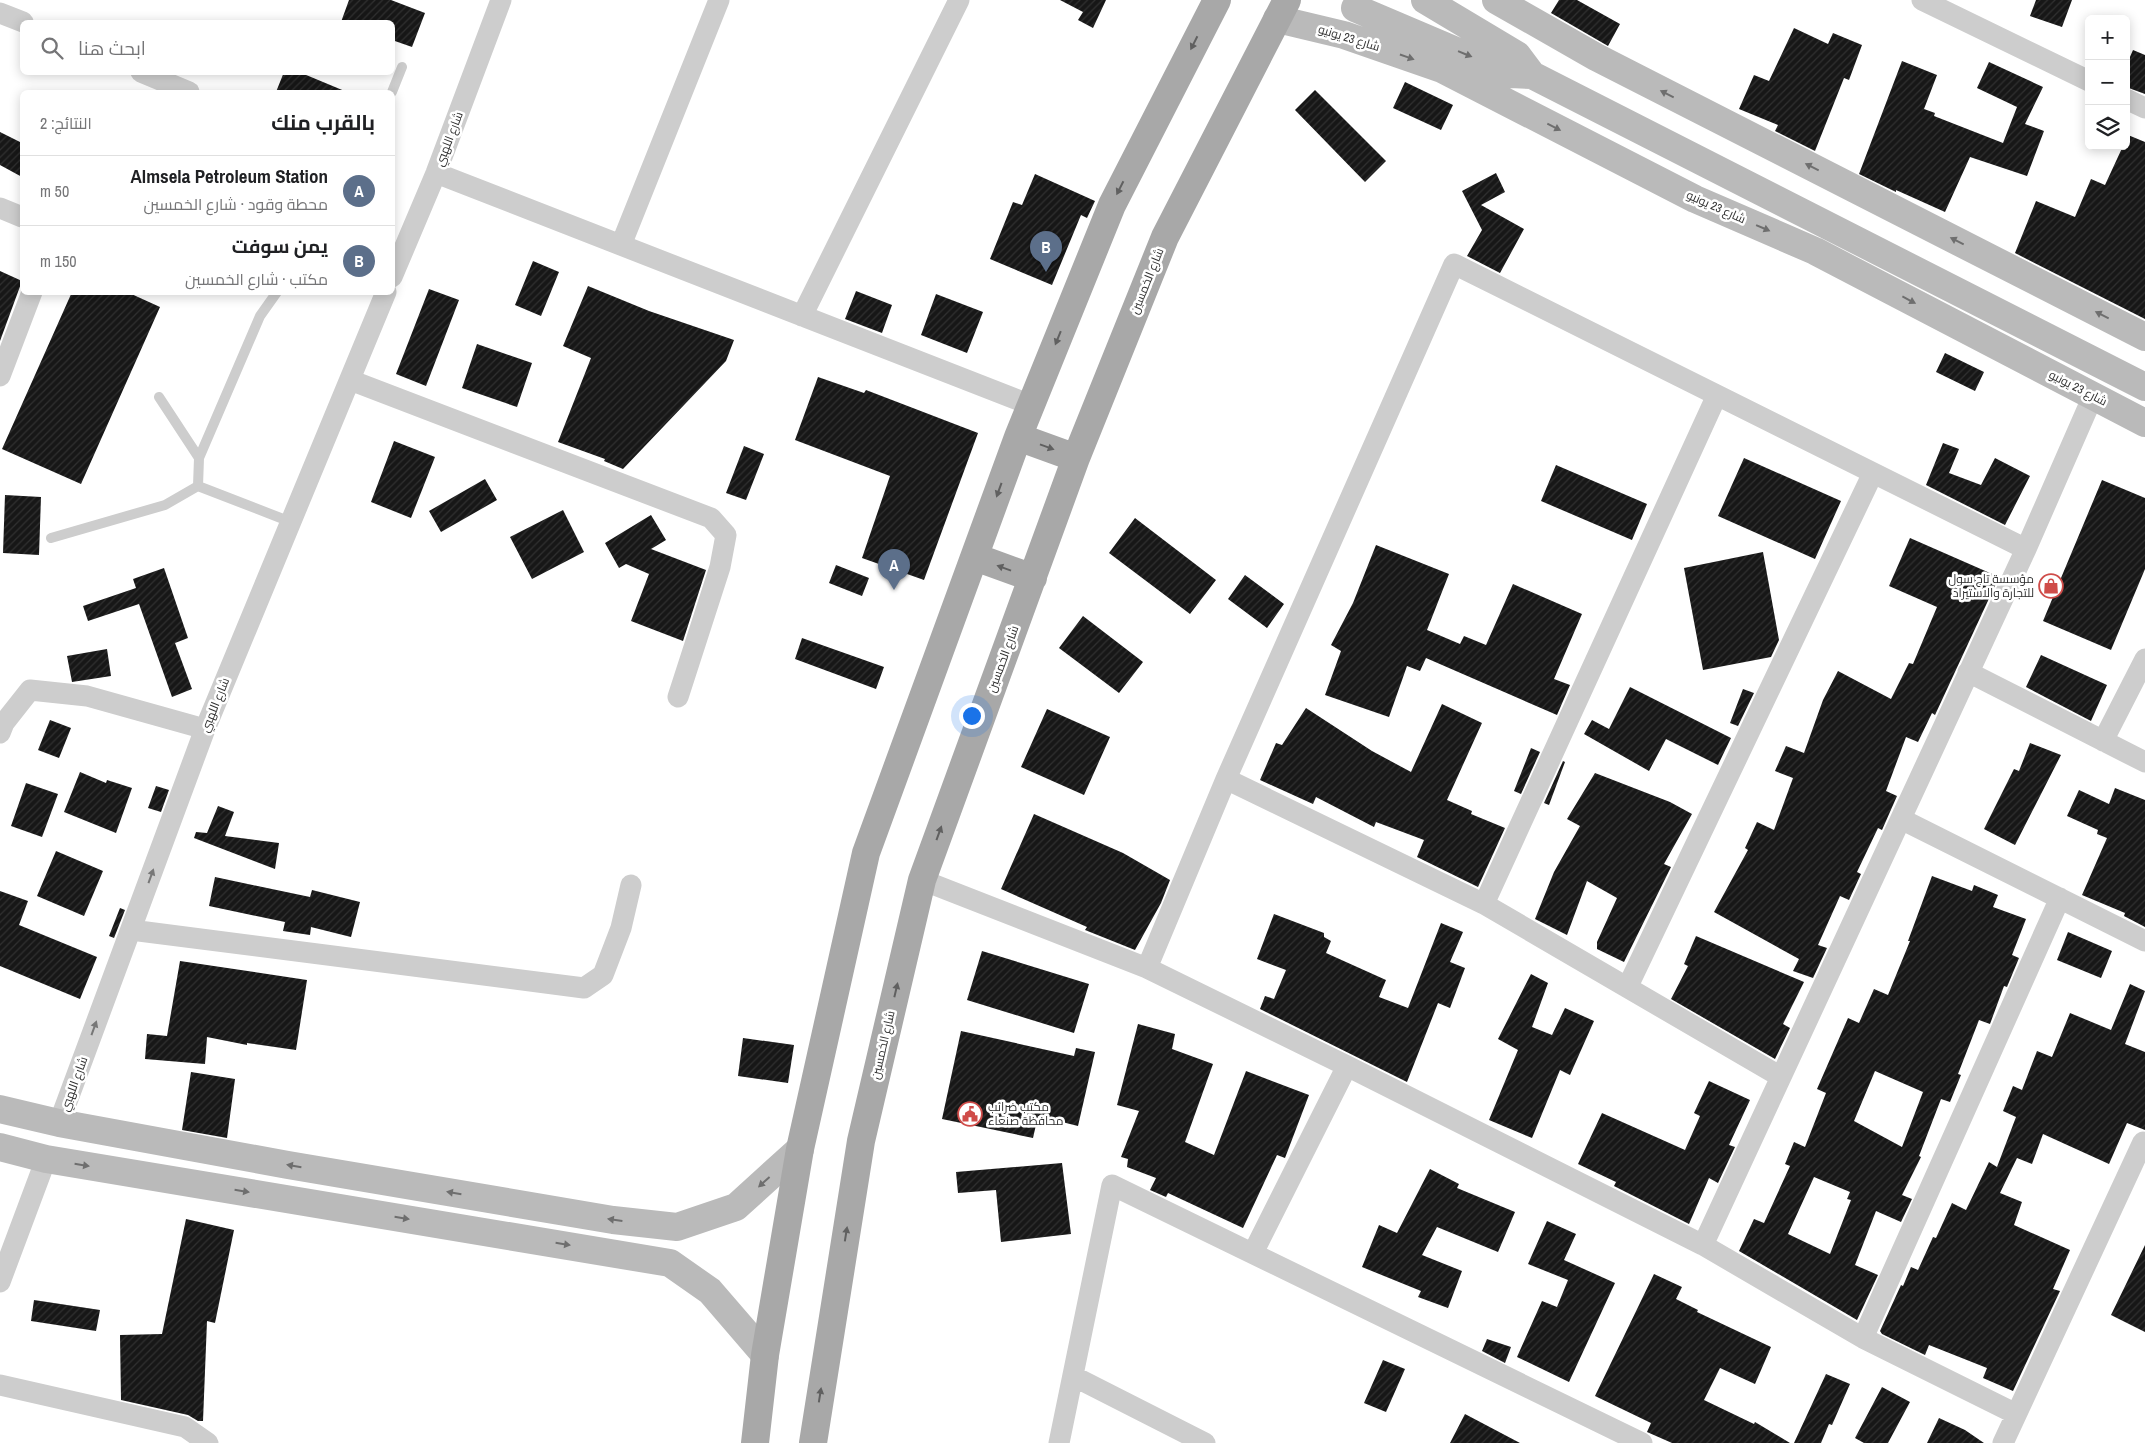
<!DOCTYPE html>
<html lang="ar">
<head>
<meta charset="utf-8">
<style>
  :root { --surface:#fff; --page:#f6f6f6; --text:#202124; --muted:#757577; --line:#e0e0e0; --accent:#cf4c49 }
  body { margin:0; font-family:"Archivo Narrow",Cairo,sans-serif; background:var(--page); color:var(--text); direction:rtl }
  .controls { position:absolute; right:15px; top:15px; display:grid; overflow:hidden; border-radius:8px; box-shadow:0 2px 12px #0003 }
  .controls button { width:45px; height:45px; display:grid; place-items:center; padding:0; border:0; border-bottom:1px solid var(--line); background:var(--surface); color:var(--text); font:25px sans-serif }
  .you { position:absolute; left:971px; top:715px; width:18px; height:18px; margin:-12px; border:4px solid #fff; border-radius:50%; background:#1a73e8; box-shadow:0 0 0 8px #1a73e833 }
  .badge { display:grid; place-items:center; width:32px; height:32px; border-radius:50%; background:var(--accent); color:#fff; font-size:16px; font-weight:700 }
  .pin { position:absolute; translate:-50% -41px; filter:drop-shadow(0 1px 2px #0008) }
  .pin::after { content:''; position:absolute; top:26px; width:18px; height:15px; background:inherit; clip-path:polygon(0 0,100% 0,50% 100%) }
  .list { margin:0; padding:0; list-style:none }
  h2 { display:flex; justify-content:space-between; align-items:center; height:65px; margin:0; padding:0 20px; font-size:21px }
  h2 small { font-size:16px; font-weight:400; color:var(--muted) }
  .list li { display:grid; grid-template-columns:32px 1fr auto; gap:15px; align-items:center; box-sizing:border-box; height:70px; padding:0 20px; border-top:1px solid var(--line) }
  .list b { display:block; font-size:19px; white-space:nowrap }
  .list p { margin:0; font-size:16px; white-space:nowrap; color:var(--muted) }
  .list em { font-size:16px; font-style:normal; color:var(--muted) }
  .icon { flex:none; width:28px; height:28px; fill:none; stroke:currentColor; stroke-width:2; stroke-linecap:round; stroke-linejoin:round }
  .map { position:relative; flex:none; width:2145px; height:1443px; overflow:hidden; direction:ltr }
  .search { position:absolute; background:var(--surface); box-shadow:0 2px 12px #0003; left:20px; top:20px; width:375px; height:55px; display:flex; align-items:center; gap:12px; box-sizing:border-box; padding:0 18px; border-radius:8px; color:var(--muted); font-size:19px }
  .panel { position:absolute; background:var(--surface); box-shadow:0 2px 12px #0003; left:20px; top:90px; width:375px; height:205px; border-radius:8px; direction:rtl }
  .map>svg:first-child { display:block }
  .building { fill:url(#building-hatch); fill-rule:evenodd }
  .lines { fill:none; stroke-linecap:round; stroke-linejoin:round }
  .lane { stroke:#cdcdcd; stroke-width:10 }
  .street { stroke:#cdcdcd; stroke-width:21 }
  .secondary { stroke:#bababa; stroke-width:28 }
  .primary { stroke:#a8a8a8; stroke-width:28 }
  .oneway { fill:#606060 }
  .oneway2 { fill:#6e6e6e }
  .oneway3 { fill:#777 }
  .labels { text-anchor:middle; stroke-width:5; stroke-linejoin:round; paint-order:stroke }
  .street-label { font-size:12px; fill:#303030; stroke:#fff }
  .poi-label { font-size:12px; fill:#303030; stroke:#fff; text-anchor:end }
</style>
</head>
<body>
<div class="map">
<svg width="2145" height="1443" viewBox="0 0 2145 1443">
  <defs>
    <pattern id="building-hatch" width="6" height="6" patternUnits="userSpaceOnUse" patternTransform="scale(1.25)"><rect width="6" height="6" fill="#171717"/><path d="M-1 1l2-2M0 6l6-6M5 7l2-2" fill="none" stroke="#303030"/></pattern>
  </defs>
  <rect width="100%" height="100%" fill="#fff"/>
  <path class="building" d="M349,0H391L425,13L412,47L392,40V22H341Z
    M1060,0H1106L1093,28L1078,20L1083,12Z
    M1559,0H1577L1620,24L1608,46L1551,13Z
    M2036,0H2072L2062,27L2030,16Z
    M1794,28L1828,44L1833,33L1862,45L1849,80L1844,78L1815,151L1775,131L1778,125L1739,109L1754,75L1769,81Z
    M2133,50L2145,55V94L2126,87V66Z
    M1902,61L1937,75L1924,109L1935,113L1934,116L2003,143L2017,107L1977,88L1989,62L2043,87L2025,124L2044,131L2027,176L1970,157L1945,212L1896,190V192L1859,174Z
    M284,72H299L347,92H276Z
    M1405,82L1453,105L1441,130L1393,108Z
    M1315,90L1386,161L1365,182L1295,110Z
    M0,132L22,143V177L0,165Z
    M2128,135L2145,142V319L2015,253L2036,201L2075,217L2091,179L2105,185L2123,146H2126Z
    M1496,173L1505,192L1481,205L1524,229L1500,273L1467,256L1482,230L1462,191Z
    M1035,174L1095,201L1087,218L1081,215L1052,285L990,259L1013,202L1022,205Z
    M533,261L559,272L541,316L515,305Z
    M0,271L22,281L0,341Z
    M588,286L649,311L734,340L726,361L623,469L604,461L605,459L558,442L591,358L563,346Z
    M429,289L459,300L426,386L396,374Z
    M856,291L892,305L882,333L845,319Z
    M72,292H127L160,307L81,484L2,449Z
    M936,294L983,312L967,353L921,335Z
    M477,344L532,363L517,407L462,388Z
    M1945,353L1984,372L1975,391L1936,372Z
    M818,377L864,393L866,390L978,433L924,580L862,558L890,476L795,440Z
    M394,441L435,457L411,518L371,502Z
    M1943,443L1959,449L1949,473L1981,485L1995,458L2030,476L2005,525L1926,485Z
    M744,446L764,454L746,500L726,493Z
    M1744,458L1841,501L1815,559L1718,516Z
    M1556,465L1647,504L1632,540L1541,501Z
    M485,479L497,500L441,532L429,511Z
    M2102,480L2145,498V569L2111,650L2043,621Z
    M5,495L41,497L39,555L3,553Z
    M563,510L584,552L532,579L510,537Z
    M651,515L666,540L651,549L706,570L683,641L631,621L649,574L626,564L619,568L605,543Z
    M1135,518L1216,580L1190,614L1109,553Z
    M1910,538L1999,577L1935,715L1932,713L1918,742L1906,737L1886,791L1897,796L1882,830L1878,828L1857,872L1861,874L1849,900L1840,896L1818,945L1827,948L1813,978L1793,971L1799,959L1714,912L1748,850L1745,848L1757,822L1774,830L1793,778L1775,771L1786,746L1804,753L1823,700L1838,671L1891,699L1909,663L1913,664L1937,607L1889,586Z
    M1376,545L1449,574L1427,630L1460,644L1464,636L1486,645L1513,584L1582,614L1554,679L1570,685L1557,715L1426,658L1420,671L1407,666L1389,717L1325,695L1341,651L1331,645L1353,603Z
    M1763,552L1779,640L1771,657L1703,670L1684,568Z
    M836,565L869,578L862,596L829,583Z
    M164,568L188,638L175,643L192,689L172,697L139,604L88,621L83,606L136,588L133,579Z
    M1245,575L1284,604L1267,628L1228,599Z
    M1083,616L1143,662L1119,693L1059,648Z
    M802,638L884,667L876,689L795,659Z
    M107,649L111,676L72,682L67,656Z
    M2041,655L2107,685L2091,721L2026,687Z
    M1630,687L1731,738L1718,765L1666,739L1649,771L1584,734L1592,720L1609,729Z
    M1743,689L1754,693L1738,726L1730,723Z
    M1442,704L1482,723L1447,800L1472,811L1471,814L1505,828L1478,887L1417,857L1424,840L1376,822L1374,827L1316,797L1313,804L1260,780L1276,743L1282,745L1306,708L1372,751L1411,772Z
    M1047,709L1110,737L1084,795L1021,767Z
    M50,720L71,728L59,758L38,750Z
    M2030,743L2061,755L2015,845L1984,829L2014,769L2019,771Z
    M1531,748L1540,752L1521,794L1514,791Z
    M1563,761L1565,762L1549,805L1544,803Z
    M80,772L106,783L107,780L132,788L116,833L64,812Z
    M1595,773L1670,802L1692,814L1664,864L1671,867L1624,962L1597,949V942L1617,898L1587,881L1567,935L1535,919L1554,872L1580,826L1567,819Z
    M26,783L58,794L42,837L11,826Z
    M156,786L169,790L161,812L148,808Z
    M2115,788L2145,800V927L2124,916L2125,913L2082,895L2107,838L2097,834L2098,830L2067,816L2079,790L2109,804Z
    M218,806L234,812L225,836L279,843L275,869L194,838L196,832L207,833Z
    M1034,814L1123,853L1170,880L1161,903L1135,950L1085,930L1087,927L1001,889Z
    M56,851L103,871L84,916L37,896Z
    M1932,876L1972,891L1974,885L1998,895L1993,907L2026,919L2012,955L2019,958L2007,987L2004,986L1990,1024L1979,1020L1958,1074L1961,1075L1950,1102L1941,1099L1919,1156L1921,1157L1902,1195L1912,1199L1901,1222L1876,1211L1855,1265L1878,1275L1857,1320L1739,1251L1754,1219L1764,1223L1790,1166L1785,1164L1794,1142L1805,1147L1826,1093L1817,1089L1848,1018L1859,1023L1874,989L1888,995L1910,941H1908ZM1875,1071L1923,1092L1902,1147L1854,1121ZM1814,1177L1850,1192L1847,1199L1851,1200L1830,1254L1788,1234Z
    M215,877L310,897L312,890L360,902L351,937L311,927L310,935L283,931L285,922L209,906Z
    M0,891L28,901L19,925L97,957L80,999L0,966Z
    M120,908L125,910L114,938L109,936Z
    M1274,914L1324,933V937L1331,941L1326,953L1386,980L1379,997L1408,1008L1441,923L1463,932L1450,962L1465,968L1450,1008L1438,1003L1407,1082L1260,1009L1265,996L1274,999L1286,970L1257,959Z
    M2068,932L2112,951L2101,978L2057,960Z
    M1696,936L1804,982L1783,1024L1790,1028L1775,1059L1671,999L1688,966L1684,964Z
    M982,951L1089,984L1074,1033L967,1000Z
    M180,961L307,980L296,1050L247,1043V1045L207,1037L205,1064L145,1059L147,1034L167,1036Z
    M1531,974L1548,983L1532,1027L1552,1035L1565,1008L1594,1021L1570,1075L1560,1070L1532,1138L1489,1120L1518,1050L1498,1039Z
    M2130,984L2145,991L2125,1044L2145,1052V1130L2127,1123L2109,1164L2043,1134L2032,1164L2017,1158L2000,1193L2022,1202L2014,1225L2070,1250L2053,1289L2060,1291L2013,1391L1983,1378L1987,1368L1929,1345L1925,1355L1882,1334L1880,1331L1901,1285L1903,1286L1911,1267L1918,1270L1933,1237L1936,1238L1952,1203L1966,1210L1989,1162L1997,1167L2016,1117L2003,1111L2013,1086L2022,1090L2037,1051L2052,1057L2070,1013L2111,1030Z
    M1138,1024L1175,1034L1172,1049L1213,1064L1185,1142L1214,1155L1246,1071L1309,1095L1285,1158L1277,1155L1243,1228L1168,1193L1166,1197L1150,1190L1156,1178L1127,1167L1128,1159L1121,1157L1139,1111L1117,1105Z
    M961,1031L1074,1056L1076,1048L1095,1052L1078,1126L1038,1116L1033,1138L942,1119Z
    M743,1038L794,1045L788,1083L738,1076Z
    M191,1072L235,1079L227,1138L182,1130Z
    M1709,1081L1750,1100L1729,1145L1735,1147L1718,1183L1709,1178L1689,1224L1614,1186L1616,1182L1578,1164L1602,1113L1685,1150L1700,1116L1694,1113Z
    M1062,1163L1071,1234L1001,1242L996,1190L958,1193L956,1172Z
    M1430,1169L1459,1184L1457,1188L1515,1212L1498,1252L1437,1227L1422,1255L1462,1271L1448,1308L1418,1297L1421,1291L1362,1267L1379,1225L1397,1233Z
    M186,1219L234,1230L215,1323L207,1321L203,1421H198L188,1415L121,1400L120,1335L162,1334Z
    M1547,1221L1576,1234L1564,1260L1615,1283L1569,1382L1517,1357L1542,1301L1557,1307L1568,1280L1528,1264Z
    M2145,1245V1332L2111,1315Z
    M1654,1274L1682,1287L1676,1299L1698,1310L1697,1312L1771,1347L1755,1384L1720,1368L1704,1400L1754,1424L1755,1422L1790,1443H1672L1647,1432L1651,1423L1595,1396Z
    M34,1300L100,1310L96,1331L31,1321Z
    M1487,1339L1511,1347L1505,1363L1482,1351Z
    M1383,1360L1405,1369L1386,1412L1364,1403Z
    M1826,1374L1850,1384L1832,1425L1829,1424L1821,1443H1794Z
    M1882,1387L1910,1402L1888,1443H1864L1855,1438Z
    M1465,1414L1520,1443H1450Z
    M1939,1418L1965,1430L1984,1443H1927Z"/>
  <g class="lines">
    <path class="lane" d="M392,92L402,67
      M159,397L199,458L198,486L291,522
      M199,458L260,316L277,292
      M51,538L165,505L198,486"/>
    <path class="street" d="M1922,0L2089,81
      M0,13L23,22
      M141,72L189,92
      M2126,99L2145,108
      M436,173L1031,405
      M0,208L22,217
      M621,245L719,0
      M392,277L436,173L501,0
      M802,316L959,0
      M0,376L32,292
      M350,380L711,518L726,535L720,567L678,697
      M1968,672L2145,762
      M0,733L4,723L30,690L87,696L205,729
      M2103,741L2145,659
      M1226,779L1484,904L1781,1077
      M1901,819L2145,941
      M922,880L1147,968L1347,1066L1703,1245L1863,1338L2016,1414
      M1484,904L1717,395
      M131,930L584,988L603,975L621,928L631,885
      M1147,968L1226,779L1454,264L2026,549
      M1628,986L1873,473
      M59,1123L205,729L386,292
      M1703,1245L2026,549L2093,396
      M1253,1253L1347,1066
      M0,1282L46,1159
      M1863,1338L2060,898
      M1073,1376L1205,1443
      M0,1385L185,1427L208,1443
      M1059,1443L1112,1185L1642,1443
      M2003,1443L2143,1142L2145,1143"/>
    <path class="secondary" d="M1425,0L1517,55L1532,75
      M1496,0L1596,57L2145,337
      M1355,8L1510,74L1532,75L2145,387
      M1277,19L1344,35L1442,69L1695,199L1815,251L2145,423
      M0,1109L59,1123L288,1165L613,1220L677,1227L736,1207L800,1149
      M0,1147L46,1159L670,1263L710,1291L765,1355"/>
    <path class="primary" d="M1018,437L1076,458
      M975,557L1033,578
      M755,1443L765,1355L800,1149L866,853L1018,437L1112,205L1217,0
      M813,1443L861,1141L922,880L1076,458L1165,237L1287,0"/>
  </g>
  <defs><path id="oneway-solid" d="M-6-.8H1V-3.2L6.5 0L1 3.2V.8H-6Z" transform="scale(1.25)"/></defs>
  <g class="oneway">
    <use href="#oneway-solid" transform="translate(1194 43) rotate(117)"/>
    <use href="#oneway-solid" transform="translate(1120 188) rotate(117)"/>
    <use href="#oneway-solid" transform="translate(1058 338) rotate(112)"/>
    <use href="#oneway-solid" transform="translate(1047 447) rotate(20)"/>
    <use href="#oneway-solid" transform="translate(999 490) rotate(110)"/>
    <use href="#oneway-solid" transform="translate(1004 568) rotate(-160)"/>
    <use href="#oneway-solid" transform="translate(939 833) rotate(-70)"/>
    <use href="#oneway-solid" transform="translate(896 990) rotate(-77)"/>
    <use href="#oneway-solid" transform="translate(846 1234) rotate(-81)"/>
    <use href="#oneway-solid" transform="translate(820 1395) rotate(-81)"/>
  </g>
  <g class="oneway2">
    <use href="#oneway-solid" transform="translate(1465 54) rotate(22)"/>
    <use href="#oneway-solid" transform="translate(1407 57) rotate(19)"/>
    <use href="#oneway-solid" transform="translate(1667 94) rotate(-153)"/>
    <use href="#oneway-solid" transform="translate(1554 127) rotate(27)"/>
    <use href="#oneway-solid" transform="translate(1812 167) rotate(-153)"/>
    <use href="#oneway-solid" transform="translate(1763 228) rotate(23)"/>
    <use href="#oneway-solid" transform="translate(1957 241) rotate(-153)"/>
    <use href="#oneway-solid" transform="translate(1909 300) rotate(28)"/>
    <use href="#oneway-solid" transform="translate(2102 315) rotate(-153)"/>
    <use href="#oneway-solid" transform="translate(82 1165) rotate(9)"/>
    <use href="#oneway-solid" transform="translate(294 1166) rotate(-170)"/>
    <use href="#oneway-solid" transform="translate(764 1182) rotate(138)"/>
    <use href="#oneway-solid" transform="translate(242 1191) rotate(9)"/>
    <use href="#oneway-solid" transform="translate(454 1193) rotate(-170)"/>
    <use href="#oneway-solid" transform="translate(402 1218) rotate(9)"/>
    <use href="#oneway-solid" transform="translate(615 1220) rotate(-172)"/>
    <use href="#oneway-solid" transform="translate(563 1244) rotate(9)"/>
  </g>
  <g class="oneway3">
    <use href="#oneway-solid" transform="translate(151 876) rotate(-70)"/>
    <use href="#oneway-solid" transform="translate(94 1028) rotate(-70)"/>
  </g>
  <defs>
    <g id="shop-ring" transform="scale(1.25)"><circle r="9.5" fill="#fff" stroke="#cf4c49" stroke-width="1.5"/><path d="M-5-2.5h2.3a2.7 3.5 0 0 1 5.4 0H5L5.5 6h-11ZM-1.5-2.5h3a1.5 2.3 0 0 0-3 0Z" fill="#cf4c49"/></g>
    <g id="civic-ring" transform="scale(1.25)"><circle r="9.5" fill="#fff" stroke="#cf4c49" stroke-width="1.5"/><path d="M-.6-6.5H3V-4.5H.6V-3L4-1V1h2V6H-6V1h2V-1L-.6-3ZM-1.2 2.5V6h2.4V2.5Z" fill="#cf4c49"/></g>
  </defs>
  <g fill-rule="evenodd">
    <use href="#shop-ring" x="2051" y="586"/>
    <use href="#civic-ring" x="970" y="1114"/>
  </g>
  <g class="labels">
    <g class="street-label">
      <text transform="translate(1349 38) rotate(17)" y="4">شارع 23 يونيو</text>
      <text transform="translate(449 139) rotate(-69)" y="4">شارع اللهبي</text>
      <text transform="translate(1716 207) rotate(24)" y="4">شارع 23 يونيو</text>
      <text transform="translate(1147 281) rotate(-68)" y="4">شارع الخمسين</text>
      <text transform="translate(2078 388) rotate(27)" y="4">شارع 23 يونيو</text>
      <text transform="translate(1003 659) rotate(-70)" y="4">شارع الخمسين</text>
      <text transform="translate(215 705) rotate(-68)" y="4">شارع اللهبي</text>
      <text transform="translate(883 1045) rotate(-77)" y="4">شارع الخمسين</text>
      <text transform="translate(74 1084) rotate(-70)" y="4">شارع اللهبي</text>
    </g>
    <g class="poi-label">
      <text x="2034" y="583">مؤسسة تاج سول<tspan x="2034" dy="14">للتجارة والاستيراد</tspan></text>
      <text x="988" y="1111" text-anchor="start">مكتب ضرائب<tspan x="988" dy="14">محافظة صنعاء</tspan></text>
    </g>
  </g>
</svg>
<div class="controls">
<button>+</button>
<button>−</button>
<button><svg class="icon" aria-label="layers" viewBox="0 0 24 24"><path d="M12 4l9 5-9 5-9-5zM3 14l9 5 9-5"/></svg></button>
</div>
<div class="you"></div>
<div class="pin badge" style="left:894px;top:590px;background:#5c6f8a">A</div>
<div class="pin badge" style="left:1046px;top:272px;background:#5c6f8a">B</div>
<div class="search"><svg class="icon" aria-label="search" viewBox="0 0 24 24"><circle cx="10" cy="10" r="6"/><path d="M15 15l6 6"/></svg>ابحث هنا</div>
<section class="panel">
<h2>بالقرب منك<small>النتائج: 2</small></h2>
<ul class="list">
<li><span class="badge" style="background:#5c6f8a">A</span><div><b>Almsela Petroleum Station</b><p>محطة وقود · شارع الخمسين</p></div><em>50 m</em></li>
<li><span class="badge" style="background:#5c6f8a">B</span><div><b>يمن سوفت</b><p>مكتب · شارع الخمسين</p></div><em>150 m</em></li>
</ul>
</section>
</div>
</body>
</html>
